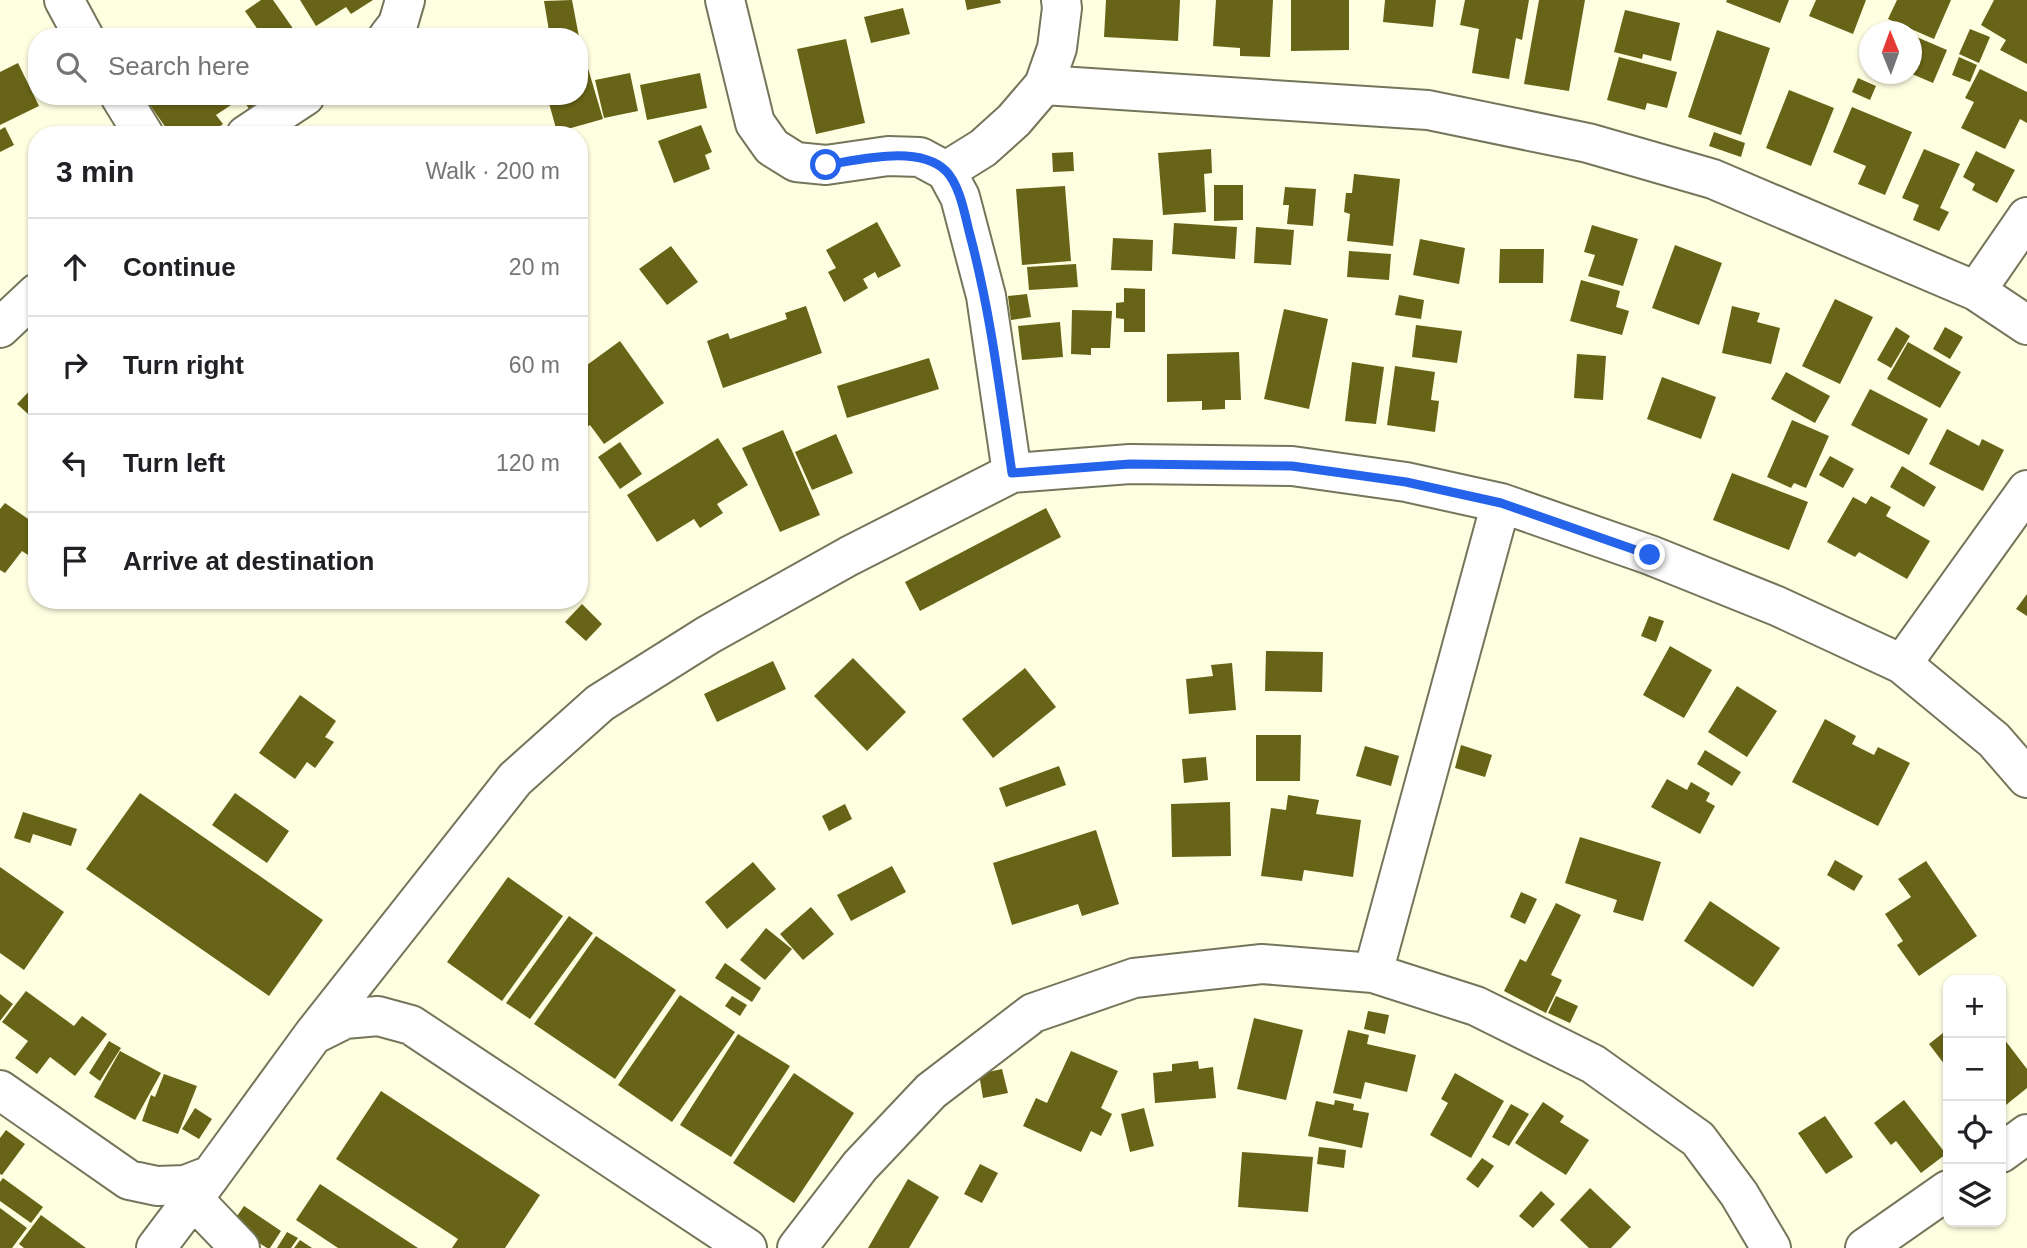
<!DOCTYPE html>
<html lang="en">
<head>
<meta charset="utf-8">
<style>
  :root { --surface:#fff; --page:#f2f2f2; --text:#202124; --muted:#757577; --line:#e0e0e0 }
  body { margin:0; font-family:Helvetica,sans-serif; background:var(--page); color:var(--text) }
  .controls { position:absolute; right:21px; bottom:21px; display:grid; overflow:hidden; border-radius:14px; box-shadow:0 2px 5px #0004 }
  .controls button { width:63px; height:63px; display:grid; place-items:center; padding:0; border:0; border-bottom:2px solid var(--line); background:var(--surface); color:var(--text); font:35px sans-serif }
  .compass { position:absolute; left:1859px; top:21px; width:63px; height:63px; border-radius:50%; background:var(--surface); box-shadow:0 2px 5px #0004; rotate:359deg }
  .stop { position:absolute; width:21px; height:21px; margin:-16px; border:5px solid #2563eb; border-radius:50%; background:#fff }
  .stop.end { background:#2563eb; border-color:#fff; box-shadow:0 2px 7px #0008 }
  .list { margin:0; padding:0; list-style:none }
  h2 { display:flex; justify-content:space-between; align-items:center; height:91px; margin:0; padding:0 28px; font-size:30px }
  h2 small { font-size:23px; font-weight:400; color:var(--muted) }
  .list li { display:grid; grid-template-columns:46px 1fr auto; gap:21px; align-items:center; box-sizing:border-box; height:98px; padding:0 28px; border-top:2px solid var(--line) }
  .list b { display:block; font-size:26px; white-space:nowrap }
  .list em { font-size:23px; font-style:normal; color:var(--muted) }
  .icon { flex:none; width:38px; height:38px; fill:none; stroke:currentColor; stroke-width:2; stroke-linecap:round; stroke-linejoin:round }
  .map { position:relative; flex:none; width:2027px; height:1248px; overflow:hidden }
  .search { position:absolute; background:var(--surface); box-shadow:0 2px 5px #0004; left:28px; top:28px; width:560px; height:77px; display:flex; align-items:center; gap:18px; box-sizing:border-box; padding:0 24px; border-radius:28px; color:var(--muted); font-size:26px }
  .panel { position:absolute; background:var(--surface); box-shadow:0 2px 5px #0004; left:28px; top:126px; width:560px; height:483px; border-radius:28px }
  .map>svg:first-child { display:block }
  .building { fill:#686417 }
  .lines { fill:none; stroke-linecap:round; stroke-linejoin:round }
  .minor-casing { stroke:#75755b; stroke-width:42 }
  .minor { stroke:#fff; stroke-width:38 }
  .route { stroke:#2563eb; stroke-width:9 }
</style>
</head>
<body>
<div class="map">
<svg width="2027" height="1248" viewBox="0 0 2027 1248">
  <rect width="100%" height="100%" fill="#fefee1"/>
  <path class="building" d="M261,0H273L299,37H263L245,11Z
    M300,0H373L351,14L346,7L316,26Z
    M572,0L579,37H550L544,1Z
    M965,0H1000L1001,3L967,10Z
    M1106,0H1180L1178,41L1104,37Z
    M1216,0H1273L1270,57L1240,56V48L1213,46Z
    M1291,0H1349V50L1291,51Z
    M1385,0H1436L1433,27L1383,22Z
    M1465,0H1529L1522,40L1516,38L1509,79L1472,73L1479,29L1460,25Z
    M1539,0H1585L1569,91L1524,84Z
    M1727,0H1789L1780,23L1726,2Z
    M1816,0H1866L1853,34L1809,16Z
    M1897,0H1951L1934,39L1888,19Z
    M1994,0H2027V64L2000,50L2006,40L1981,25Z
    M903,8L910,34L871,43L864,17Z
    M1625,10L1680,23L1671,61L1643,54L1642,59L1614,52Z
    M1886,24L1904,32H1883Z
    M1970,29L1990,37L1979,63L1959,54Z
    M1717,30L1770,48L1741,135L1688,117Z
    M1912,35L1947,50L1933,83L1912,74Z
    M846,39L865,123L816,134L797,49Z
    M1619,57L1677,72L1667,108L1647,103L1645,110L1607,100Z
    M1959,57L1977,65L1970,82L1952,75Z
    M18,63L39,106L0,125V72Z
    M587,65L603,119L557,132L547,96H579V67Z
    M1980,69L2027,92V123L2020,119L2005,149L1961,128L1974,102L1965,98Z
    M630,73L638,111L604,118L595,80Z
    M700,73L707,108L647,120L640,85Z
    M1858,78L1876,86L1870,100L1852,92Z
    M1789,90L1834,108L1811,166L1766,148Z
    M148,96H238L240,99L216,115L223,124L208,135H192L191,132L187,135H171L145,98Z
    M241,96H268L249,109Z
    M1852,107L1912,132L1885,195L1858,184L1866,166L1833,152Z
    M701,125L712,152L705,155L710,169L674,183L658,141Z
    M5,127L14,145L0,152V130Z
    M1714,132L1745,143L1741,157L1709,146Z
    M1211,149L1212,173L1204,174L1206,212L1163,215L1158,153Z
    M1924,149L1960,164L1940,208L1949,212L1939,231L1913,220L1919,205L1902,198Z
    M1976,151L2015,170L1997,203L1972,190L1975,184L1963,177Z
    M1073,152L1074,171L1053,172L1052,153Z
    M37,157V174L29,162Z
    M1354,174L1400,179L1393,246L1347,241L1350,214L1344,212L1346,193H1352Z
    M1214,185H1243V220L1214,221Z
    M1065,186L1071,261L1022,265L1016,189Z
    M1285,187L1316,189L1313,226L1287,224L1289,205H1283Z
    M877,222L901,266L878,278L875,272L863,279L868,288L844,302L828,272L836,268L826,250Z
    M1174,223L1237,227L1235,259L1172,254Z
    M1592,225L1638,239L1623,286L1588,276L1595,255L1584,252Z
    M1256,227L1294,230L1291,265L1254,263Z
    M1113,238L1153,240L1152,271L1111,270Z
    M1420,239L1465,248L1459,284L1413,275Z
    M1675,245L1722,263L1699,325L1652,308Z
    M671,246L698,282L667,305L639,269Z
    M1500,249H1544L1543,283H1499Z
    M1349,251L1391,254L1389,280L1347,277Z
    M1076,264L1078,287L1029,290L1027,267Z
    M1581,280L1620,291L1616,307L1629,311L1622,335L1570,321Z
    M1124,288L1145,289V332H1124V319L1116,318V303L1124,302Z
    M1027,294L1031,317L1011,320L1008,296Z
    M1399,295L1424,300L1421,319L1395,315Z
    M1835,299L1873,317L1840,384L1802,366Z
    M806,306L822,353L723,388L707,341L728,333L730,339L787,319L785,313Z
    M1732,306L1760,313L1757,322L1780,328L1771,364L1722,353Z
    M1284,309L1328,319L1309,409L1264,399Z
    M1072,310L1112,311L1110,348H1091V355L1071,354Z
    M1060,322L1063,357L1022,360L1018,326Z
    M1416,325L1462,331L1457,363L1412,357Z
    M1896,327L1910,336L1891,368L1877,360Z
    M1945,327L1963,337L1950,359L1933,349Z
    M620,341L664,403L604,444L590,425L583,430L579,424V354L587,365Z
    M1908,342L1961,372L1940,408L1887,379Z
    M1239,352L1241,400H1225V409L1202,410V401L1167,402V354Z
    M1577,354L1606,356L1603,400L1574,398Z
    M929,358L939,389L847,418L837,386Z
    M1352,362L1384,367L1376,424L1345,421Z
    M1395,366L1435,372L1431,400L1439,401L1435,432L1387,425Z
    M1786,372L1830,396L1815,423L1771,399Z
    M1662,377L1716,397L1701,439L1647,419Z
    M37,383V422L17,404Z
    M1870,389L1928,419L1909,455L1851,425Z
    M1792,420L1829,436L1806,488L1794,483L1791,488L1767,477Z
    M1947,429L1979,446L1982,439L2004,450L1983,491L1929,464Z
    M783,430L820,515L780,532L742,448Z
    M836,434L853,473L812,490L795,452Z
    M718,438L748,485L717,504L723,513L700,528L694,519L657,542L627,495Z
    M620,442L642,474L620,489L598,457Z
    M1830,456L1854,469L1843,488L1819,475Z
    M1902,466L1936,487L1924,507L1890,487Z
    M1732,473L1808,502L1789,550L1713,520Z
    M1871,496L1891,507L1886,516L1930,541L1907,579L1859,552L1855,557L1827,542L1853,497L1866,504Z
    M5,503L37,525V542L28,555L22,551L5,573L0,570V509Z
    M1046,508L1061,537L920,611L905,582Z
    M2027,594V616L2016,609Z
    M582,604L602,624L586,641L565,622Z
    M1649,616L1664,621L1656,642L1641,636Z
    M1670,646L1712,670L1684,718L1643,695Z
    M1266,651L1323,652L1322,692L1265,691Z
    M853,658L906,712L867,751L814,696Z
    M773,661L786,689L717,722L704,694Z
    M1232,663L1236,710L1189,714L1186,679L1213,676L1211,665Z
    M1025,668L1056,707L993,758L962,719Z
    M1737,686L1777,711L1747,757L1708,732Z
    M300,695L336,721L325,737L334,742L315,768L307,762L295,779L259,753Z
    M1825,719L1856,736L1852,744L1874,755L1878,747L1910,763L1878,826L1792,782Z
    M1256,735H1301L1300,781H1256Z
    M1461,745L1492,755L1485,777L1455,768Z
    M1365,746L1399,756L1391,786L1356,776Z
    M1705,750L1741,772L1732,786L1697,764Z
    M1206,757L1208,780L1184,783L1182,759Z
    M1059,766L1066,785L1006,807L999,788Z
    M1667,779L1687,790L1691,782L1710,793L1706,801L1715,806L1700,834L1651,807Z
    M140,793L323,920L269,996L86,869Z
    M235,793L289,831L267,863L212,825Z
    M1288,795L1319,800L1316,814L1361,820L1353,877L1304,870L1302,881L1261,876L1271,808L1286,810Z
    M1230,802L1231,856L1172,857L1171,804Z
    M845,804L852,819L829,831L822,816Z
    M23,812L77,829L71,846L33,834L30,843L14,838Z
    M1096,830L1119,904L1082,916L1078,904L1012,925L993,863Z
    M1580,837L1661,862L1643,921L1613,912L1617,900L1565,883Z
    M1835,860L1863,876L1854,891L1827,875Z
    M1926,861L1977,936L1919,976L1897,945L1903,941L1885,914L1911,897L1898,879Z
    M753,862L776,889L727,929L705,902Z
    M892,866L906,892L851,921L837,895Z
    M0,867L64,912L24,970L0,953Z
    M508,877L563,916L502,1001L447,962Z
    M1521,892L1537,899L1525,924L1510,917Z
    M1710,901L1780,948L1753,987L1684,941Z
    M1556,903L1581,915L1551,975L1562,980L1546,1013L1504,991L1520,959L1526,962Z
    M811,907L834,934L803,960L780,934Z
    M569,916L593,933L530,1019L506,1003Z
    M766,928L792,949L765,980L740,960Z
    M596,936L676,990L615,1079L534,1024Z
    M725,963L761,988L752,1002L715,978Z
    M26,991L74,1026L82,1016L107,1034L75,1076L50,1057L37,1074L15,1058L28,1041L2,1022Z
    M0,994L13,1004L0,1021Z
    M680,995L735,1032L672,1122L618,1085Z
    M732,996L747,1005L740,1016L725,1006Z
    M1556,996L1578,1006L1570,1023L1548,1013Z
    M1368,1011L1389,1015L1385,1034L1364,1029Z
    M1254,1018L1303,1030L1286,1100L1237,1089Z
    M1948,1029V1069L1929,1044Z
    M1348,1030L1369,1035L1367,1044L1416,1055L1407,1092L1365,1082L1361,1099L1333,1093Z
    M738,1034L790,1066L731,1157L680,1125Z
    M2001,1035L2027,1069V1088L2001,1109Z
    M109,1041L121,1048L100,1081L89,1073Z
    M120,1051L161,1073L135,1120L94,1097Z
    M1071,1051L1118,1071L1101,1108L1112,1114L1101,1136L1091,1131L1081,1152L1023,1126L1036,1098L1047,1103Z
    M1198,1061L1199,1069L1213,1067L1216,1098L1155,1103L1153,1073L1172,1071V1064Z
    M1002,1069L1008,1093L983,1098L979,1074Z
    M794,1073L854,1113L794,1203L733,1163Z
    M1455,1073L1504,1101L1471,1158L1430,1135L1448,1103L1441,1099Z
    M164,1074L197,1086L178,1134L142,1121L151,1095L155,1097Z
    M381,1091L540,1195L505,1248H452L458,1239L336,1159Z
    M1335,1100L1354,1104L1353,1110L1369,1113L1362,1148L1308,1136L1316,1101L1334,1105Z
    M1904,1100L1946,1154L1921,1173L1896,1141L1891,1145L1874,1123Z
    M1543,1102L1564,1116L1560,1122L1589,1140L1566,1175L1515,1143Z
    M1511,1104L1529,1114L1509,1146L1492,1137Z
    M195,1108L212,1119L199,1139L182,1129Z
    M1144,1108L1154,1146L1130,1152L1121,1114Z
    M1825,1116L1853,1157L1826,1174L1798,1133Z
    M6,1130L25,1144L2,1175L0,1174V1138Z
    M1319,1147L1346,1150L1344,1168L1317,1164Z
    M1242,1152L1313,1157L1308,1212L1238,1207Z
    M1482,1158L1494,1166L1478,1188L1466,1179Z
    M980,1164L998,1173L982,1203L964,1194Z
    M3,1178L43,1207L31,1223L0,1201V1182Z
    M908,1179L939,1197L909,1248H868Z
    M320,1184L418,1248H338L296,1220Z
    M1590,1188L1631,1227L1611,1248H1589L1560,1220Z
    M1541,1191L1555,1204L1533,1228L1519,1216Z
    M244,1206L281,1231L270,1248H267L231,1225Z
    M0,1208L27,1228L12,1248H0Z
    M41,1215L86,1248H24L19,1244Z
    M287,1232L298,1238L291,1248H277Z
    M300,1240L312,1248H294Z"/>
  <g class="lines">
    <g class="minor-casing">
      <path id="minor" d="M64,0L84,37
        M725,0L755,123L772,147L796,162L826,165L888,156L920,157L946,171L960,197L986,296L1012,473
        M388,37L398,24L405,0
        M1044,85L1428,110L1588,143L1713,179L1976,291L2027,325
        M120,96L144,135
        M246,135L305,96
        M946,171L983,148L1014,120L1044,85L1057,48L1062,8L1061,0
        M1976,291L2027,217
        M0,328L37,293
        M1902,664L2027,490
        M1373,973L1501,503
        M313,1035L515,779L600,703L708,635L849,556L1012,473L1130,464L1292,466L1406,482L1501,503L1650,555L1777,606L1902,664L1994,740L2027,778
        M0,1090L129,1180L157,1186L185,1185L211,1175L313,1035L345,1019L378,1016L411,1025L747,1248
        M2001,1153L2027,1134
        M193,1199L240,1248
        M156,1248L211,1175
        M797,1248L860,1166L931,1091L1033,1013L1134,978L1262,964L1373,973L1476,1006L1593,1064L1698,1139L1739,1194L1771,1248
        M1865,1248L1948,1190"/>
    </g>
    <use href="#minor" class="minor"/>
  </g>
  <g class="lines">
    <path class="route" d="M826,165C859,160 919,144 946,171C960,185 965,216 970,235C991,314 1000,392 1012,473L1130,464L1292,466L1406,482L1501,503L1650,555"/>
  </g>
</svg>
<div class="controls">
<button>+</button>
<button>−</button>
<button><svg class="icon" aria-label="locate" viewBox="0 0 24 24"><circle cx="12" cy="12" r="6"/><path d="M12 2v4M12 18v4M2 12h4M18 12h4"/></svg></button>
<button><svg class="icon" aria-label="layers" viewBox="0 0 24 24"><path d="M12 4l9 5-9 5-9-5zM3 14l9 5 9-5"/></svg></button>
</div>
<svg class="compass" viewBox="-18 -18 36 36"><path d="M0-13l5 13h-10z" fill="#e53935"/><path d="M0 13l5-13h-10z" fill="#757577"/></svg>
<div class="stop" style="left:826px;top:165px"></div>
<div class="stop end" style="left:1650px;top:555px"></div>
<div class="search"><svg class="icon" aria-label="search" viewBox="0 0 24 24"><circle cx="10" cy="10" r="6"/><path d="M15 15l6 6"/></svg>Search here</div>
<section class="panel">
<h2>3 min<small>Walk · 200 m</small></h2>
<ul class="list">
<li><svg class="icon" aria-label="ahead" viewBox="0 0 24 24"><path d="M12 20V5M6 11l6-6 6 6"/></svg><div><b>Continue</b></div><em>20 m</em></li>
<li><svg class="icon" aria-label="right" viewBox="0 0 24 24"><path d="M7 20v-9h11M14 6l5 5-5 5"/></svg><div><b>Turn right</b></div><em>60 m</em></li>
<li><svg class="icon" aria-label="left" viewBox="0 0 24 24"><path d="M17 20v-9H6M10 6l-5 5 5 5"/></svg><div><b>Turn left</b></div><em>120 m</em></li>
<li><svg class="icon" aria-label="arrive" viewBox="0 0 24 24"><path d="M6 21V4h12l-3 4 3 4H6"/></svg><div><b>Arrive at destination</b></div></li>
</ul>
</section>
</div>
</body>
</html>
